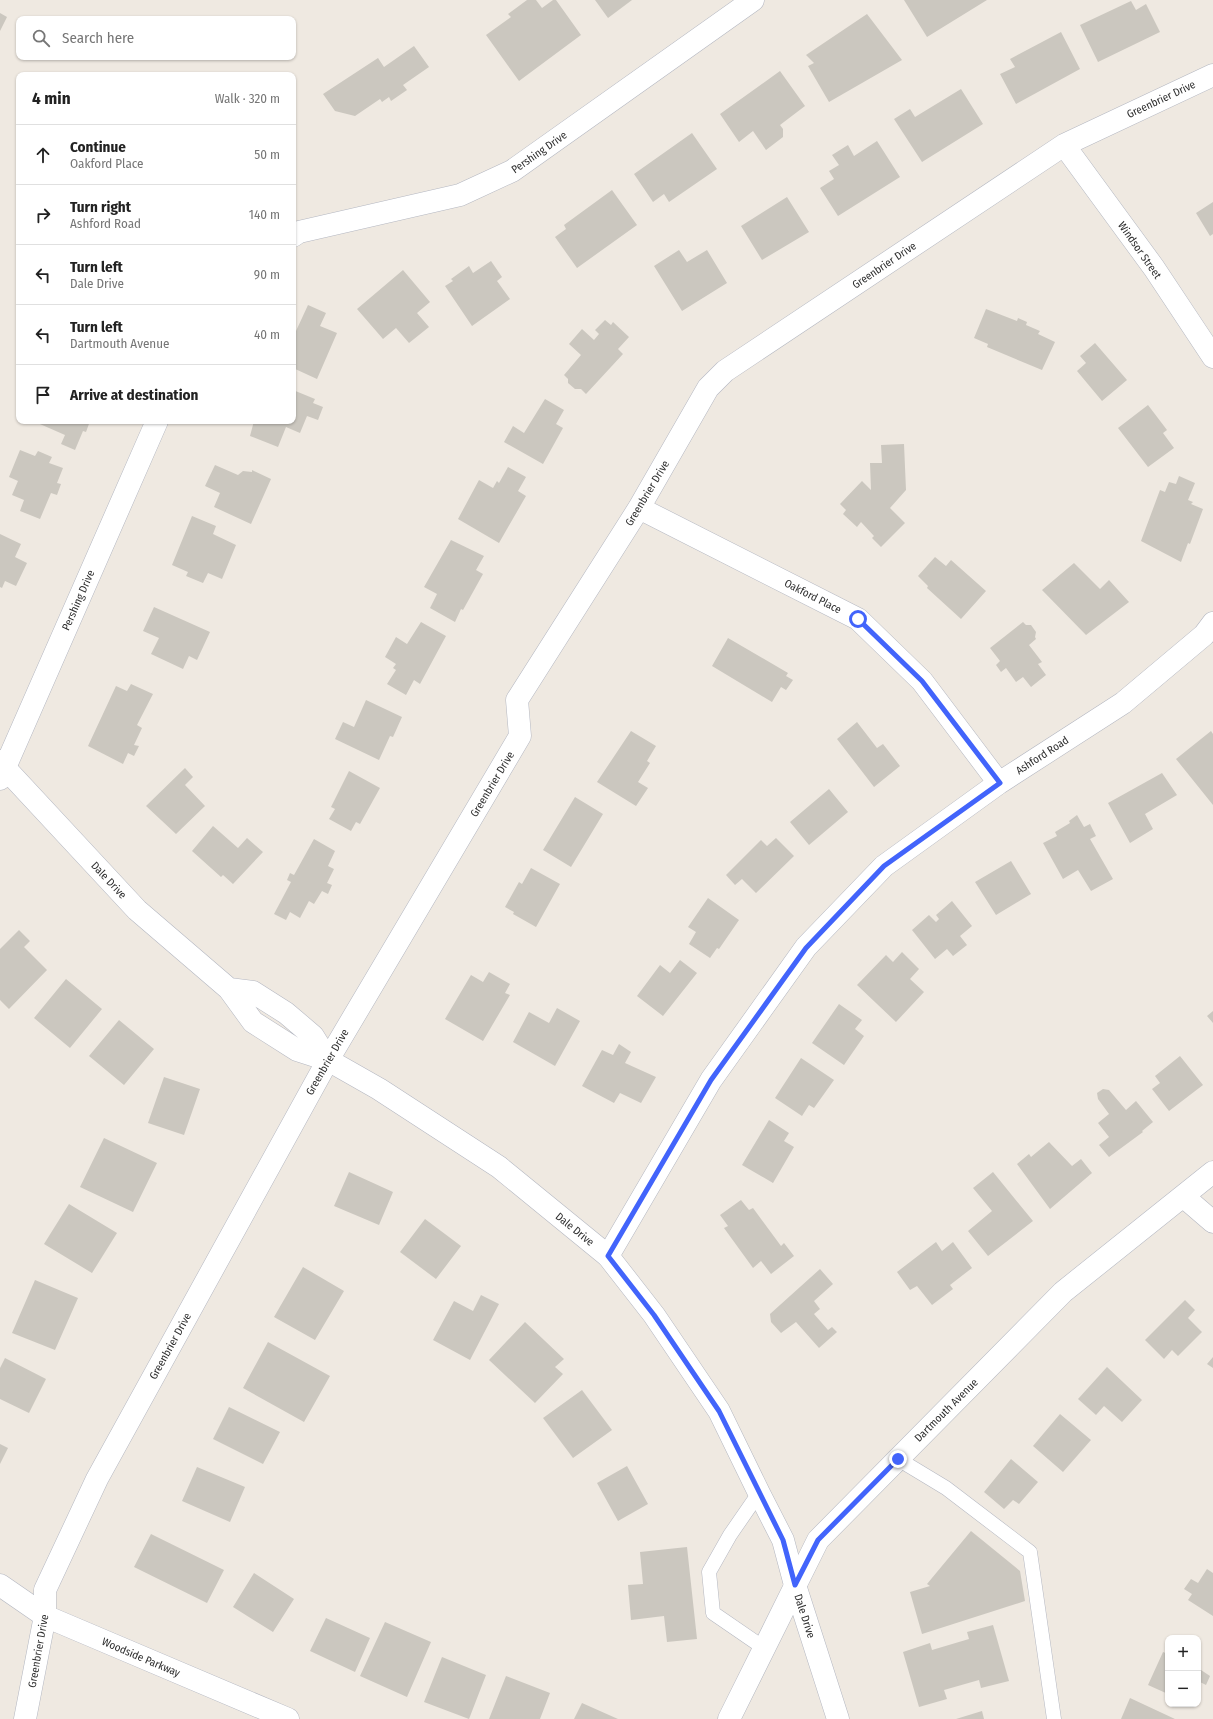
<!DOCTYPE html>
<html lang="en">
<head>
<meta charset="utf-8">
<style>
  :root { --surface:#fff; --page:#f2f2f2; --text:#222; --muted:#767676; --line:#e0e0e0 }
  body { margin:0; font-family:"Fira Sans Condensed",sans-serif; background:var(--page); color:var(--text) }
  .controls { position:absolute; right:12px; bottom:12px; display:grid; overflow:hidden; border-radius:8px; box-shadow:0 1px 3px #0004 }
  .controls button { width:36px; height:36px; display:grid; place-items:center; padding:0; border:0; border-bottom:1px solid var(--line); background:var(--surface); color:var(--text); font:20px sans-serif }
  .stop { position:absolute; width:12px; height:12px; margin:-9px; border:3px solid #4264fb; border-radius:50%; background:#fff }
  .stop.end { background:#4264fb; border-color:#fff; box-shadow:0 1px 4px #0008 }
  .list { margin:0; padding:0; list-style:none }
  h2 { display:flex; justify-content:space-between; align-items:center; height:52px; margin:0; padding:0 16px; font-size:17px }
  h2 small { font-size:13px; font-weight:400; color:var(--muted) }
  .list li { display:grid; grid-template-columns:26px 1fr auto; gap:12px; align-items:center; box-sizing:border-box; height:60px; padding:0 16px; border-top:1px solid var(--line) }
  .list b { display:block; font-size:15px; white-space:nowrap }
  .list p { margin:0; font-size:13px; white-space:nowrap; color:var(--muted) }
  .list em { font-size:13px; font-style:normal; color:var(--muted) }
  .icon { flex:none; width:22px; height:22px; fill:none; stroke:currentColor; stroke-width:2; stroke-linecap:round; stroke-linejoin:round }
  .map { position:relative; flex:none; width:1213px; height:1719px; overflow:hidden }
  .search { position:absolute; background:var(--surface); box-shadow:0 1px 3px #0004; left:16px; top:16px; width:280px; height:44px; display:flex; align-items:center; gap:10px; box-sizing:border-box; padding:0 14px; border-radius:8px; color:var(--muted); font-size:15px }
  .panel { position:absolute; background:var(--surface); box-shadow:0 1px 3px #0004; left:16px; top:72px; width:280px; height:352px; border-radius:8px }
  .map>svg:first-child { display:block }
  .building { fill:#cbc7bf }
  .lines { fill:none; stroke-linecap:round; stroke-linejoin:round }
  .lane-casing { stroke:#b4b7c1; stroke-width:15 }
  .street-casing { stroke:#b4b7c1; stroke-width:23 }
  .secondary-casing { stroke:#b4b7c1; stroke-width:23 }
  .lane { stroke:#fff; stroke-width:14 }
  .street { stroke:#fff; stroke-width:22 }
  .secondary { stroke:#fff; stroke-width:22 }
  .route { stroke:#4264fb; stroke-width:5 }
  .labels { text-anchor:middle; stroke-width:3; stroke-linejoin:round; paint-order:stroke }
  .street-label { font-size:11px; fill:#2e2e2e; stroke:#fff }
</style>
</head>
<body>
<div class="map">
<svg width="1213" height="1719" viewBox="0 0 1213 1719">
  <rect width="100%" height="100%" fill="#efe9e1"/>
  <path class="building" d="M527,0H536L542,8L553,0H556L581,35L519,81L486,35L511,17L508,14Z
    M595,0H632L608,18Z
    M904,0H987L927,37Z
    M1131,1L1136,10L1146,4L1160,32L1098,62L1080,25Z
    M0,13L7,17L0,31Z
    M867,14L902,60L829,102L808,66L814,63L806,55Z
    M1061,32L1080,69L1016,104L1000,74L1015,67L1010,59Z
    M414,46L429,67L403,85L407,90L391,101L389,97L382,102L380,99L355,116L335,111L323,94L378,58L384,67Z
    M780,71L805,106L780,125L783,129V137L766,150L753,131L739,142L720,114Z
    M961,89L983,124L922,162L894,119L910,109L915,117Z
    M692,133L717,169L669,202L664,194L653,202L634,174Z
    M877,141L900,177L838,216L820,188L834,179L829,171L839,165L832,155L848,145L854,156Z
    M612,190L637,225L577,268L555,237L566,229L564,225Z
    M787,197L809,232L762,260L741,226Z
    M1213,202V234L1210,236L1196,213Z
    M679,250L687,262L707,250L727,283L682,311L654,266Z
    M491,261L502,277L497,281L510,299L472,326L445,286L453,281L451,279L469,266L473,273Z
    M403,270L430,302L417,313L429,327L409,343L396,328L383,339L357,309Z
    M308,305L326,313L320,326L337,333L317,379L293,368V330L296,331Z
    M986,309L1017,321L1018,318L1027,322L1026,325L1040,331L1038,334L1055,342L1042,370L987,347L988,344L974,338Z
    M605,320L611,325L613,322L629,337L618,349L623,354L586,394L581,389H575L568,383V379L564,375L581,355L569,344L582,329L594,340L599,334L595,330Z
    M1095,343L1127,380L1102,401L1077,371L1086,363L1080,356Z
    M293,390L315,399L313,403L323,407L318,420L307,416L300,433L286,427L278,447L250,436L254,421H293Z
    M545,399L564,410L556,424L563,428L543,464L504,442L513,426L524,433Z
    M1148,405L1167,430L1163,433L1174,448L1148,467L1118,428Z
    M33,421H90L86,432L83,431L75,450L61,444L65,435Z
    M904,444L906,490L890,508L905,523L881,547L872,538L874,536L861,522L857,527L843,514L846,510L840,504L862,481L871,490L870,463H882L881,445Z
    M20,450L35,456L38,451L52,457L49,463L63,468L57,483L61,484L57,495L51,493L40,519L20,511L24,500L12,495L18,481L9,477Z
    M215,465L238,475L243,471L252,472V470L271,479L251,524L214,507L220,493L205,486Z
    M508,467L526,477L518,491L526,496L499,543L458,519L479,480L493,488L497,481L499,483Z
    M1179,476L1195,483L1188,500L1193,502L1191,504L1203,509L1190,544L1188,543L1181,562L1141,541L1160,490L1165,492L1169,482L1176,484Z
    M192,516L216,526L213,534L236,545L222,579L208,573L203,583L186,576L188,572L172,565Z
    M0,534L21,544L15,557L27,563L16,586L5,581L2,588L0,587Z
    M451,540L484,556L476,570L483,574L463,610L461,609L455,622L430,608L437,594L424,587Z
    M935,557L946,566L951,560L986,591L961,619L927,588L928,586L918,576Z
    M1074,563L1100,589L1109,580L1129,602L1086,635L1042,590Z
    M154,607L210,632L197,660L189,656L183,669L151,654L159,638L143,631Z
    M421,622L446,636L420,684L414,680L406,695L387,684L396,670L393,668L396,664L385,657L396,637L407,644Z
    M1023,622L1026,625H1031L1036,632L1035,637L1036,639L1029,645L1042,662L1038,664L1046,675L1031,687L1023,677L1016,682L1006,668L1001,672L996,665L1000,661L990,648Z
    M728,638L788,673L786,676L793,680L786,690L781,687L772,702L712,666Z
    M131,684L153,694L137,725L142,728L134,745L139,746L134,756L128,753L123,764L88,746L116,686L127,691Z
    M366,700L402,717L393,737L390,736L379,760L335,739L343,722L354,727Z
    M857,722L877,748L883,744L900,766L874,787L837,739Z
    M631,731L656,746L647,761L650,763L638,782L648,788L636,806L597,782Z
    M1211,731L1213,734V805L1176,759Z
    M185,768L193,777L185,785L205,806L176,834L146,806Z
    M349,771L380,788L360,824L356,822L351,831L329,819L335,809L331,807Z
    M1162,773L1177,795L1145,814L1153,829L1130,843L1108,803Z
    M829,789L848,812L809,845L790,822Z
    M575,797L603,814L571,867L543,850Z
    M1077,815L1084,827L1090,824L1096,836L1090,839L1113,879L1091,891L1078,870L1063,879L1043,843L1057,836L1055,832L1070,823L1069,821Z
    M213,826L238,848L247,838L263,852L233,884L223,875L221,877L192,851Z
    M776,838L794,856L756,893L742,879L735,885L726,875L761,840L767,846Z
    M314,839L335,851L328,866L334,869L327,883L332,885L328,894L322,891L314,904L309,901L300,918L290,912L286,920L274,914L291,882L287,880L290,873L294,875Z
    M1011,861L1031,894L996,915L975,882Z
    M531,868L560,884L536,927L513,914L514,912L505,907L519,882L522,884Z
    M708,898L739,920L719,949L717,948L710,958L689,944L696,932L688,927Z
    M952,901L972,926L960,936L967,945L953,956L947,949L935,959L912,930L929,915L936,922L939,919L936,915Z
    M19,930L30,941L24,947L47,970L9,1009L0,1000V949Z
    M902,952L919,969L910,979L924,992L896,1022L857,985L886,955L893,962Z
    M680,960L697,973L663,1016L637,996L660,965L670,973Z
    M489,972L510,984L505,993L510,995L483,1041L445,1019L471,975L483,982Z
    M66,979L102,1009L70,1048L34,1018Z
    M839,1004L862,1020L855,1029L864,1036L844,1065L812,1043Z
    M557,1008L580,1021L555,1066L513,1042L529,1012L549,1023Z
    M1213,1011V1023L1207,1016Z
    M119,1020L154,1049L124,1085L89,1056Z
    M619,1044L631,1052L625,1063L656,1077L641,1103L620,1093L614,1103L582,1086L602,1050L613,1055Z
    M1180,1056L1203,1085L1169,1111L1152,1089L1160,1083L1155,1076Z
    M801,1058L834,1080L814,1108L809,1105L802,1116L775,1098Z
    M164,1077L200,1089L184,1135L148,1123Z
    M1103,1089L1109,1090L1126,1110L1136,1101L1153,1122L1142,1131L1143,1132L1109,1157L1099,1145L1109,1137L1098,1123L1109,1114L1098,1099L1097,1093Z
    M769,1120L789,1133L784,1141L794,1147L773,1183L742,1165Z
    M104,1138L157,1163L133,1212L80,1187Z
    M1049,1142L1072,1166L1081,1159L1092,1173L1050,1209L1017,1164L1029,1154L1031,1157Z
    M349,1172L393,1192L379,1225L334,1206Z
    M993,1172L1033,1221L988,1256L968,1231L992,1211L973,1188Z
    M741,1200L749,1210L753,1208L781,1246L784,1243L794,1256L771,1274L761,1261L753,1268L724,1228L728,1226L720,1215Z
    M69,1204L117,1233L92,1273L44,1244Z
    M425,1219L461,1246L436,1279L400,1252Z
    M936,1242L942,1251L953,1242L972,1268L950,1285L953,1289L932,1305L917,1286L910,1290L897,1272Z
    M303,1267L344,1291L315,1340L274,1317Z
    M820,1269L833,1284L814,1301L820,1309L814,1314L828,1330L832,1327L837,1332L819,1348L796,1322L781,1333L771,1322L770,1314Z
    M35,1280L78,1298L55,1350L12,1333Z
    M481,1295L499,1304L470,1360L433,1340L454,1301L473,1311Z
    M1185,1300L1195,1310L1188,1318L1202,1332L1178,1356L1172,1350L1164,1359L1145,1340Z
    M525,1322L564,1359L555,1367L563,1374L535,1403L489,1360Z
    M268,1342L330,1376L304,1422L243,1388Z
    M1213,1357V1368L1207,1364Z
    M5,1358L46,1379L29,1413L0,1399V1368Z
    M1107,1367L1142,1400L1122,1422L1104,1406L1096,1415L1078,1399Z
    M582,1390L612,1430L573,1458L543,1418Z
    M229,1407L280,1432L263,1464L213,1439Z
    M1060,1414L1091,1440L1063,1472L1033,1446Z
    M0,1444L8,1448L0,1464Z
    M1011,1459L1038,1482L1019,1504L1013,1500L1004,1509L984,1492Z
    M627,1466L648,1504L618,1521L597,1483Z
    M197,1467L245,1487L230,1522L182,1501Z
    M971,1531L1020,1571L1025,1601L922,1634L910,1592L930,1586L927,1584Z
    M151,1534L224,1570L207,1603L134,1567Z
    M687,1547L697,1639L667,1642L664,1616L631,1620L628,1585L643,1584L640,1552Z
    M1207,1569L1213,1573V1616L1188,1600L1192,1594L1184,1589L1191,1579L1198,1583Z
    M254,1573L294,1599L273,1632L233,1607Z
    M326,1618L370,1638L355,1672L310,1651Z
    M385,1622L431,1642L407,1697L360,1676Z
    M993,1625L1009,1681L981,1688L979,1680L944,1690L947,1699L919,1707L903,1652L930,1643L932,1650L969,1639L967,1632Z
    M1163,1652L1168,1654V1694L1148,1685Z
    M442,1657L486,1675L469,1719L424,1702Z
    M1198,1668L1210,1676L1206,1685L1200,1682L1198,1687Z
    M506,1676L550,1693L540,1719H489Z
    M1130,1698L1175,1719H1121Z
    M582,1703L618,1719H574Z
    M982,1711L984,1719H956Z"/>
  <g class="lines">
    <g class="lane-casing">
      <path id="lane" d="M898,1459L946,1488L1030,1552L1054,1719
        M759,1493L730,1535L709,1572L713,1613L764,1648"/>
    </g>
    <g class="street-casing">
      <path id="street" d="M1064,145L1154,268L1213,357
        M293,236L299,232L460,195L512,171L753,0
        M639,508L858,619L922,681L999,783
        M0,779L157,421
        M1184,1197L1213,1222
        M608,1256L711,1080L806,947L884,866L999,783L1123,703L1204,635L1213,623
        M0,1585L45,1616L288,1719
        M25,1719L45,1616V1590L97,1479L328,1060L520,736L517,700L639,508L708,388L725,371L1064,145L1213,75
        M729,1719L818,1540L1063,1292L1213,1172"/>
    </g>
    <g class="secondary-casing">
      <path id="secondary" d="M0,761L5,768L137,910L229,989L253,1022L297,1050L328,1060L379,1089L499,1167L608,1256L654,1315L719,1411L759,1493L783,1540L795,1585L838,1719
        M229,989L253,992L286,1013L313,1036L328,1060"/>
    </g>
    <use href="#lane" class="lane"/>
    <use href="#street" class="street"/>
    <use href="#secondary" class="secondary"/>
  </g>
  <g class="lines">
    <path class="route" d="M858,619L922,681L1000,783L884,866L806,948L711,1080L608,1256L654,1315L719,1411L783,1540L795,1585L818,1540L898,1459"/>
  </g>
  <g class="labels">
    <g class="street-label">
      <text transform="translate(1161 99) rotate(-25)" y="4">Greenbrier Drive</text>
      <text transform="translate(539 152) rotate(-35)" y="4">Pershing Drive</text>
      <text transform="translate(1140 250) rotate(55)" y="4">Windsor Street</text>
      <text transform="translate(884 265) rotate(-34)" y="4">Greenbrier Drive</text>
      <text transform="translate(647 493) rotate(-59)" y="4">Greenbrier Drive</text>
      <text transform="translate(813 596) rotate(27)" y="4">Oakford Place</text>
      <text transform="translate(78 600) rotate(-66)" y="4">Pershing Drive</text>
      <text transform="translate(1042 755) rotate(-33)" y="4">Ashford Road</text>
      <text transform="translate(492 784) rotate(-59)" y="4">Greenbrier Drive</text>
      <text transform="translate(109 880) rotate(47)" y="4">Dale Drive</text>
      <text transform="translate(327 1062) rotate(-60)" y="4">Greenbrier Drive</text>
      <text transform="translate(575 1229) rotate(39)" y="4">Dale Drive</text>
      <text transform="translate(170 1346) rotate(-61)" y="4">Greenbrier Drive</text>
      <text transform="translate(946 1410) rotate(-45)" y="4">Dartmouth Avenue</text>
      <text transform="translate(805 1616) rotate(72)" y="4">Dale Drive</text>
      <text transform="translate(38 1651) rotate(-80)" y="4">Greenbrier Drive</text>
      <text transform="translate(141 1657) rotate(23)" y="4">Woodside Parkway</text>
    </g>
  </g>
</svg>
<div class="controls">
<button>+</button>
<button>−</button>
</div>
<div class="stop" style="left:858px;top:619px"></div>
<div class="stop end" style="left:898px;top:1459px"></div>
<div class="search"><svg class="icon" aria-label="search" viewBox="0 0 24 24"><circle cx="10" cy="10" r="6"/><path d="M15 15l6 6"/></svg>Search here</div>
<section class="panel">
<h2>4 min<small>Walk · 320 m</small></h2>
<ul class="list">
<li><svg class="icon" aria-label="ahead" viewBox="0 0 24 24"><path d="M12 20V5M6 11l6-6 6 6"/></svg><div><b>Continue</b><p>Oakford Place</p></div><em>50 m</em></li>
<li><svg class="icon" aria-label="right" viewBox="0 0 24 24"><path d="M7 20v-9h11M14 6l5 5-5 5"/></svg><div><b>Turn right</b><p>Ashford Road</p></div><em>140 m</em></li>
<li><svg class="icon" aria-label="left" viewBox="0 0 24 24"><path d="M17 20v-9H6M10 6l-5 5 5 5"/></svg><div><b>Turn left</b><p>Dale Drive</p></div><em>90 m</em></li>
<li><svg class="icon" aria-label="left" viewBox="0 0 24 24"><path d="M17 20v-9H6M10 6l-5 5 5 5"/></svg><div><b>Turn left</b><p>Dartmouth Avenue</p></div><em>40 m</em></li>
<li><svg class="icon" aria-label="arrive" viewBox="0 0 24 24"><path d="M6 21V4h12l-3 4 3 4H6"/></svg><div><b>Arrive at destination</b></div></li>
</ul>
</section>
</div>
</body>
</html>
